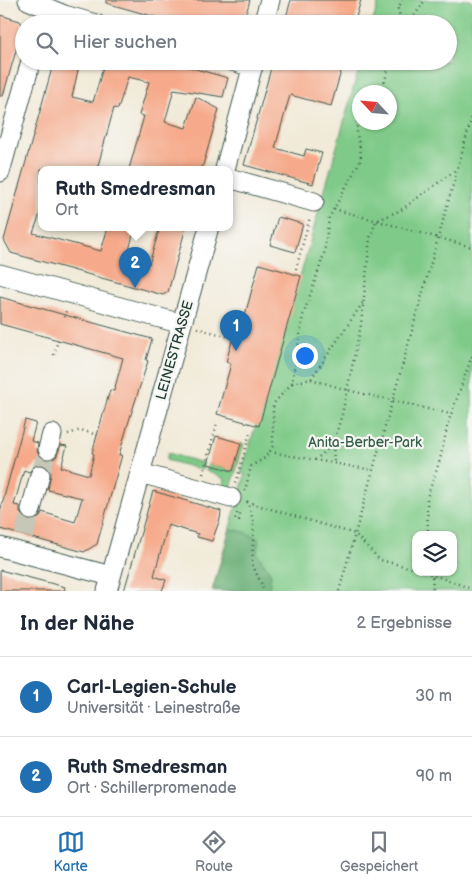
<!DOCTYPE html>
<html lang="de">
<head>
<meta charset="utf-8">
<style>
  :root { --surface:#fff; --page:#f6f6f7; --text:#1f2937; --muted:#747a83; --line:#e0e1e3; --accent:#1f6fb2 }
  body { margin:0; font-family:"Balsamiq Sans",sans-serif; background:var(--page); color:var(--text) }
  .controls { position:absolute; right:15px; bottom:15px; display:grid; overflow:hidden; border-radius:10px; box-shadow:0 1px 4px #0004 }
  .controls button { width:45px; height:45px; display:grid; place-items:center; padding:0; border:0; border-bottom:1px solid var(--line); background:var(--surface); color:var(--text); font:25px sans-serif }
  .compass { position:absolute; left:352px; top:85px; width:45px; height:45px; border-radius:50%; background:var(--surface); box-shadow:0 1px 4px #0004; rotate:296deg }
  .you { position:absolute; left:304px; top:355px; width:18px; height:18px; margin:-12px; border:4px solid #fff; border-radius:50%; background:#1a73e8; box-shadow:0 0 0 8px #1a73e833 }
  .badge { display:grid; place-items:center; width:32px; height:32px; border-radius:50%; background:var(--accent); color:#fff; font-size:16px; font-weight:700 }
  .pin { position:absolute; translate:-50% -41px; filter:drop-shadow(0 1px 2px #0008) }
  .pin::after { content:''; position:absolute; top:26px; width:18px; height:15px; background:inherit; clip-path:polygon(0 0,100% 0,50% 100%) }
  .popup { position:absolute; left:38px; top:166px; width:195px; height:65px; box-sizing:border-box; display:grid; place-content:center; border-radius:10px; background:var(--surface); filter:drop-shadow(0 1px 4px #0005); font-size:16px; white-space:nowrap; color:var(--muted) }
  .popup b { font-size:19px; color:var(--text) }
  .popup::after { content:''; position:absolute; left:50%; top:100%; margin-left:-10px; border:10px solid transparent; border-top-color:var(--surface) }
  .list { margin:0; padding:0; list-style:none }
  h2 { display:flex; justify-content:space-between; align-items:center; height:65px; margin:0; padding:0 20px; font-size:21px }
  h2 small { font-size:16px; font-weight:400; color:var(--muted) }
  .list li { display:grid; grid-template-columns:32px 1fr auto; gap:15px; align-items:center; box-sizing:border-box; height:80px; padding:0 20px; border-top:1px solid var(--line) }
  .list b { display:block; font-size:19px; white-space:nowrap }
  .list p { margin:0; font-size:16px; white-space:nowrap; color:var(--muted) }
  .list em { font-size:16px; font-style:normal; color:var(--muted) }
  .icon { flex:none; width:28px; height:28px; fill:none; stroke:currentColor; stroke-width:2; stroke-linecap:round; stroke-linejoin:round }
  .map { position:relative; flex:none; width:472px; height:591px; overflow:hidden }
  .search { position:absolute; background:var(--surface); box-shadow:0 1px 4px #0004; left:15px; right:15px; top:15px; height:55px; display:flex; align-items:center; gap:12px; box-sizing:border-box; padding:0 18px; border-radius:28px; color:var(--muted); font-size:19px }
  .sheet { height:225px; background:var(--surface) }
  nav { display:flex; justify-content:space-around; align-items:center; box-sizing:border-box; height:70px; border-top:1px solid var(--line); background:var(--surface); font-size:14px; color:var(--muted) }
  nav a { display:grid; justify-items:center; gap:2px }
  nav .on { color:var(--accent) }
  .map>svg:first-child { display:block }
  .green { fill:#7fca88; stroke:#4f845e; fill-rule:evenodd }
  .forest { fill:#67ae74; stroke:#437654 }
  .building { fill:#f6aa8b; fill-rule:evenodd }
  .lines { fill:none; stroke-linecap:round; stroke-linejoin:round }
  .minor-tunnel { stroke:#c7c7b7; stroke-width:19; stroke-dasharray:19 9; stroke-linecap:butt }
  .minor-casing { stroke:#3e574d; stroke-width:21 }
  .path { stroke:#3e574d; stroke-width:2.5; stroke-dasharray:1 4; stroke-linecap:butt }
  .minor { stroke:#fff; stroke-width:19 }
  .labels { text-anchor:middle; stroke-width:4.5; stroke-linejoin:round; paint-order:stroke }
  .street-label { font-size:14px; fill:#1f3d34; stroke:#f6f6f2 }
  .park-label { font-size:14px; fill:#376049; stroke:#f6f6f2 }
</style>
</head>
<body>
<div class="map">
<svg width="472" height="591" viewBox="0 0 472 591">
  <rect width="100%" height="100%" fill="#f6f6f2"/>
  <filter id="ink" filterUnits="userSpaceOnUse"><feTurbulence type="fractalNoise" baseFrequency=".02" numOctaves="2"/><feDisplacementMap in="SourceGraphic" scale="10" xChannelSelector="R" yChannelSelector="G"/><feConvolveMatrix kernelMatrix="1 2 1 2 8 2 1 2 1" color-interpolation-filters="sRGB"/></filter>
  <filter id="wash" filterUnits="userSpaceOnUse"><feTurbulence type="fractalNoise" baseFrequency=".0096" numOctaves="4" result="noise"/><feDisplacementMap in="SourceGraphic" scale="20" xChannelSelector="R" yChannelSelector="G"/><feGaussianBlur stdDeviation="1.12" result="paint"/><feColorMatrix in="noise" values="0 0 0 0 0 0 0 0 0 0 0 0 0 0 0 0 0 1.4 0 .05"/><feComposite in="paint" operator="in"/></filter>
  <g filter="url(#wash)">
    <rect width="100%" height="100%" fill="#f1ead8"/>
    <path class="green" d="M379,0H472V591H212L245,475L241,473L293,302L361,61H448V24H372ZM360,92H390V122H360ZM416,535H453V572H416Z
      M241,443L244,444L230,492L222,490L225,479L206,471L208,464L233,471Z
      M168,453L203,463L202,470L166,460Z"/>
    <path class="forest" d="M230,529L245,532L259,539L257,553L271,574L269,591H223L213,588Z"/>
    <g id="blocks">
      <path class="building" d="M106,0H250L243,24H180L106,3Z
        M291,0H361L354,24H284Z
        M0,15L20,21L23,26L3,96H0Z
        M54,61H80L72,97L93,102L105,61H168L228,78L223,97L174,89L165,122L186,128L196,97L219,109L202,169H129L144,116L139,115L149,82L128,77L118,109L114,108L97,169H41V211L33,233L101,251L108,227H135L127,258L149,264L160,227H186L168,292L163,295L11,253L4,240Z
        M273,61H344L331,106L290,95L275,148L304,156L306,149L322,153L313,184L244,165Z
        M278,217L303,224L295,252L270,245Z
        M259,264L301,276L259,426L217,414L231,364L226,362L240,313L245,315Z
        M0,297L152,339L146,360L148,361L128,424L119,455H122L97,544L84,552L0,529V512L25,420L36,423L31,441L38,443L37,451L40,457L51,460L56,457L61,445L67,446L61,467L89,475L94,454L92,453L110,390L114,391L123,358L0,324ZM37,464H43L51,472L48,490L82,498L75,522L42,512L39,518L28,521L20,513V506L14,505L24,470L29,472Z
        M216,436L241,443L233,471L208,464Z
        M153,491L221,511L220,519L212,541L197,537L198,534L168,525L154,576L166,580L162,591H124Z
        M0,570L65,587L64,591H0Z"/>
    </g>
  </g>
  <g filter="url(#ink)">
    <use href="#blocks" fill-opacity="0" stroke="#3e574d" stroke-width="1"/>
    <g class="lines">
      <path class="minor-tunnel" d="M40,475L48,449
        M24,536L31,510"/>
      <g class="minor-casing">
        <path id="minor" d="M28,0L64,15L96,24
          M263,24L270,0
          M232,61L253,67
          M225,169L254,61
          M0,172L31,61
          M229,178L314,202
          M0,274L182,324
          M48,449L52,434
          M140,473L231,498
          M31,510L40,475
          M0,547L111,576
          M107,591L209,227"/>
      </g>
      <path class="path" d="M402,24L398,9L402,0
        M409,24L425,0
        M382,92L390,61
        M334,209L472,247
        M296,269L310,217
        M64,317L66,311
        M197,328L233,338
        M54,355L58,340
        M311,379L347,390L450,414
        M292,383L311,379L364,301
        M68,434L81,430L97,435
        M333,445L334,463
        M270,452L372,470
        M315,460L333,445L342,414L361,325L370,238L376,221L401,210L457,169
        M203,474L217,423
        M236,483L250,432
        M245,491L251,466L265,458L273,446V409L274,403L292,383L303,316L324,254L329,218L360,161C364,145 351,136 360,114
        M247,501L254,523L252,564L262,585L263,591
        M247,502L355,534L380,560L416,569
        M237,513L235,519L239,520L241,511
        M428,535L427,498L440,460L448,423L472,356
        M425,572L472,589
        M432,572L433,591
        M339,591L472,117"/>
      <use href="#minor" class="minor"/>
    </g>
  </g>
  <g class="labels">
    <g class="street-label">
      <text transform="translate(174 350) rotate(-74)" y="5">LEINESTRASSE</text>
    </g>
    <g class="park-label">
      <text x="365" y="447">Anita-Berber-Park</text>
    </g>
  </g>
</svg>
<div class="controls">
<button><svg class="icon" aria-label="layers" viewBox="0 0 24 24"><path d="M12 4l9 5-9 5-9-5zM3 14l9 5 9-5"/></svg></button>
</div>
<svg class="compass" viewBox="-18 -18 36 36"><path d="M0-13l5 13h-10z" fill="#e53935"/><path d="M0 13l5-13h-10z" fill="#747a83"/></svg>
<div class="you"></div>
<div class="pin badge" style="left:236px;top:351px">1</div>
<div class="pin badge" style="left:135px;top:288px">2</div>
<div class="popup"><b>Ruth Smedresman</b>Ort</div>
<div class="search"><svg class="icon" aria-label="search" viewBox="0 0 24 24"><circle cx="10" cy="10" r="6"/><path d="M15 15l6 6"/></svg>Hier suchen</div>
</div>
<section class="sheet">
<h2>In der Nähe<small>2 Ergebnisse</small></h2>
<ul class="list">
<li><span class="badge">1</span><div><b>Carl-Legien-Schule</b><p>Universität · Leinestraße</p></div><em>30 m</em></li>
<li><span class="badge">2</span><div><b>Ruth Smedresman</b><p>Ort · Schillerpromenade</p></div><em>90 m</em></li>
</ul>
</section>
<nav>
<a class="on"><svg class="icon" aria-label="map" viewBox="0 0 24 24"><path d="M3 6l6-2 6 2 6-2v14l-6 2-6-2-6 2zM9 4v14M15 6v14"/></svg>Karte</a>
<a><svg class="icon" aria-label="directions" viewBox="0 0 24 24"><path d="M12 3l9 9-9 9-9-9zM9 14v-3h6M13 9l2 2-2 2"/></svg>Route</a>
<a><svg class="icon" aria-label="saved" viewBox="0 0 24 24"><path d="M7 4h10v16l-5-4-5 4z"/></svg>Gespeichert</a>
</nav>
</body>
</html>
